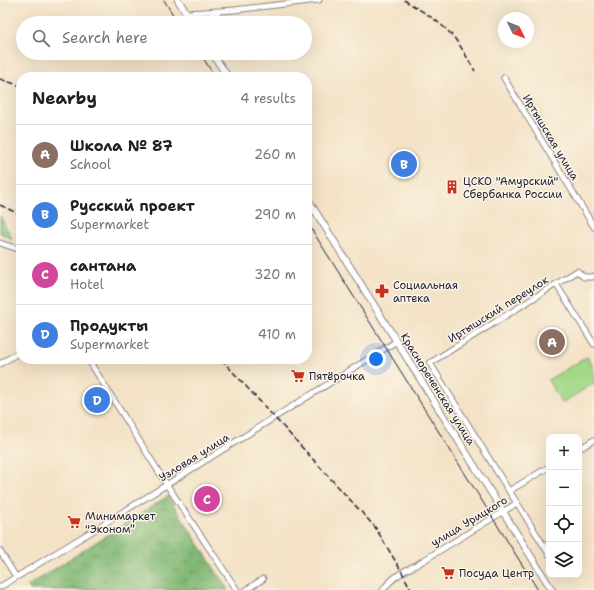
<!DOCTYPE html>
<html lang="en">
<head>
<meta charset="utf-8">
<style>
  :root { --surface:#fff; --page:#f2f2f2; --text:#202124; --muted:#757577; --line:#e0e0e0; --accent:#ea580c }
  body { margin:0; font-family:"Shantell Sans",sans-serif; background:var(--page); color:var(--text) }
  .controls { position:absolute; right:12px; bottom:12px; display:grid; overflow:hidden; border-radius:8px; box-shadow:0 4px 16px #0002 }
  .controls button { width:36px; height:36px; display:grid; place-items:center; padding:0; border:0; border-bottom:1px solid var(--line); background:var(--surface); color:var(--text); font:20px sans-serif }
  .compass { position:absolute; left:498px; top:12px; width:36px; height:36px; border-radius:50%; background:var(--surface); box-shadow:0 4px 16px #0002; rotate:133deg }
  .you { position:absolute; left:376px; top:359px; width:14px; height:14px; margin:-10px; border:3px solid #fff; border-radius:50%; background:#1a73e8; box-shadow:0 0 0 6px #1a73e833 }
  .badge { display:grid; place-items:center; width:26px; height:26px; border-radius:50%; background:var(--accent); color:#fff; font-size:13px; font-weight:700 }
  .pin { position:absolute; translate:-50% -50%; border:2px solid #fff; box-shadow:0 1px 4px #0006 }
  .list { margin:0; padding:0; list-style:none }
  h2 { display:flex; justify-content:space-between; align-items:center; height:52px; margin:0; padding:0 16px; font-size:17px }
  h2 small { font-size:13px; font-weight:400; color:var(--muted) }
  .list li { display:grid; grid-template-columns:26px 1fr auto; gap:12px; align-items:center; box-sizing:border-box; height:60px; padding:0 16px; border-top:1px solid var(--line) }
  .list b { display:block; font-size:15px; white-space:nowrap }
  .list p { margin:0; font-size:13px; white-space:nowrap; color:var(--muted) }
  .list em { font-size:13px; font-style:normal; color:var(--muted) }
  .icon { flex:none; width:22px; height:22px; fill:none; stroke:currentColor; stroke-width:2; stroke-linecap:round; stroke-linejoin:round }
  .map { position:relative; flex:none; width:594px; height:590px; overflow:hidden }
  .search { position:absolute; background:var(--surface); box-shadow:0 4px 16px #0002; left:16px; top:16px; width:296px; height:44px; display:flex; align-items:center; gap:10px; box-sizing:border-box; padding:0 14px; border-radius:22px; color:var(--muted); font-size:15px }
  .panel { position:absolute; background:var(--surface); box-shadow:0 4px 16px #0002; left:16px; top:72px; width:296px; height:292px; border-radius:16px }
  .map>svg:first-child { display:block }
  .forest { fill:url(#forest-crowns); stroke:#526d58 }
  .garden { fill:#a3d888; stroke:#627d62 }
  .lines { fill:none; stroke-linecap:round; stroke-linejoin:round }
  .minor-casing { stroke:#8a8280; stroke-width:7 }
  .major-casing { stroke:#8a8280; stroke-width:8 }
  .minor { stroke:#fff; stroke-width:5 }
  .major { stroke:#fff; stroke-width:6 }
  .tram { stroke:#22223b; stroke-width:1 }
  .rail { stroke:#22223b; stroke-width:1.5; stroke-dasharray:6 3; stroke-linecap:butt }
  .labels { text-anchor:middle; stroke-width:3; stroke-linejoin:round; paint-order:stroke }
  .street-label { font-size:11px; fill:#22223b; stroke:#fcf5e5 }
  .poi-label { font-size:11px; fill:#22223b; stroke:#fcf5e5; text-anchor:start }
</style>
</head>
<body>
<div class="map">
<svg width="594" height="590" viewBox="0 0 594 590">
  <defs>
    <pattern id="forest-crowns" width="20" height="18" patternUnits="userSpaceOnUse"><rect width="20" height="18" fill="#82b874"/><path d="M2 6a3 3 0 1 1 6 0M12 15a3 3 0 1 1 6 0" fill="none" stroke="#6a9560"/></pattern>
  </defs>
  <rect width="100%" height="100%" fill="#fcf5e5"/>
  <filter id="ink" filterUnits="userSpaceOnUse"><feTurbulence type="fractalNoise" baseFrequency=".025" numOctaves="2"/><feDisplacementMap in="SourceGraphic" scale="8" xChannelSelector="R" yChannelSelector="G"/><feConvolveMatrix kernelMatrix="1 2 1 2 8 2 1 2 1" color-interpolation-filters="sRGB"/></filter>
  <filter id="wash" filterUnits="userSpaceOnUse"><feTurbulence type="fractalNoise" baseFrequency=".012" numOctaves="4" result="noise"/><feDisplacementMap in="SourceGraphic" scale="16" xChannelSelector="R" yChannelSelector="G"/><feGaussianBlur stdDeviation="0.9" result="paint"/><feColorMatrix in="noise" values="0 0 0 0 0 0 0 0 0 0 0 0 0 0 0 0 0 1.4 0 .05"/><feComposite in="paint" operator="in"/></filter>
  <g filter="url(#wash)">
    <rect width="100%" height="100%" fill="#f3e2c6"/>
    <path class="forest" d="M0,216L12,238V239L0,233Z
      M168,496L228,590H30L28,586Z"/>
    <path class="garden" d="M587,357L594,369V383L562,403L548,380Z"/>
  </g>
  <g filter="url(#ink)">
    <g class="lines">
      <g class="minor-casing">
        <path id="minor" d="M187,13L234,10L319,0
          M203,23L207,19L218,13
          M504,78L594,227
          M0,243L18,249L21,254
          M556,284L594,344
          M88,359L167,485L237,590
          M0,364L21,351
          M579,449L594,440
          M509,491L430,363L577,271L584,277H592L594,276
          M517,503L549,554
          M0,551L16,577
          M0,587L94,530L397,341
          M246,590L263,579
          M383,590C391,578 403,571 416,565L517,503L509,491L549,467"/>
      </g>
      <g class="major-casing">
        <path id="major" d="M178,0L193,23
          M212,53L228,77
          M307,198L552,590"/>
      </g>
      <use href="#minor" class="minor"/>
      <use href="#major" class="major"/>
      <path class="tram" d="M164,0L178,23
        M200,53L215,77
        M307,222L538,590"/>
      <path class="rail" d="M404,0C419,9 436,19 449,32C460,43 467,58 475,71
        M0,79L21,86
        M0,205L21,215
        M221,359L375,527L402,572L411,590"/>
    </g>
  </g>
  <defs>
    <g id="building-bare" transform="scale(1.08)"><path d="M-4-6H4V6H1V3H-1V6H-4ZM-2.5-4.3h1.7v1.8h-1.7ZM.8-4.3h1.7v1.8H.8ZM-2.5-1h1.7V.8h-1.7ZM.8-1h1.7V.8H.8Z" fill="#c8321e" stroke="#fcf5e5" stroke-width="2.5" paint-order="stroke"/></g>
    <g id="pharmacy-bare" transform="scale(1.08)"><path d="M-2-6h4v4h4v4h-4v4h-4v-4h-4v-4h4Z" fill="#c8321e" stroke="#fcf5e5" stroke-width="2.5" paint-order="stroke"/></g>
    <g id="supermarket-bare" transform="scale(1.08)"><path d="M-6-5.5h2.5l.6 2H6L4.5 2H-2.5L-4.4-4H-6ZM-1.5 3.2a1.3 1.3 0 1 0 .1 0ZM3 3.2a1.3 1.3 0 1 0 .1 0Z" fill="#c8321e" stroke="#fcf5e5" stroke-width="2.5" paint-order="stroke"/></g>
  </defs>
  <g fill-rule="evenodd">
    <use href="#building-bare" x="452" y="187"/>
    <use href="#pharmacy-bare" x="382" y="291"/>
    <use href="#supermarket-bare" x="298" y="376"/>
    <use href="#supermarket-bare" x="74" y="522"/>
    <use href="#supermarket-bare" x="448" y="573"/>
  </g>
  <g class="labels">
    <g class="street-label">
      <text transform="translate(551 137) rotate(59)" y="4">Иртышская улица</text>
      <text transform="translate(498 309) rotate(-32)" y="4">Иртышский переулок</text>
      <text transform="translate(438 389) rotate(58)" y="4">Краснореченская улица</text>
      <text transform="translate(194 457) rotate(-32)" y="4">Узловая улица</text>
      <text transform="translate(469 521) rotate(-31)" y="4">улица Урицкого</text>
    </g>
    <g class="poi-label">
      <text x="463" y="185">ЦСКО "Амурский"<tspan x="463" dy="13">Сбербанка России</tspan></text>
      <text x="393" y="289">Социальная<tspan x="393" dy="13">аптека</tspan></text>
      <text x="309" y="380">Пятёрочка</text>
      <text x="85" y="520">Минимаркет<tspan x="85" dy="13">"Эконом"</tspan></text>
      <text x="459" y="577">Посуда Центр</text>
    </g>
  </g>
</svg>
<div class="controls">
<button>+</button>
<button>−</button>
<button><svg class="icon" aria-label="locate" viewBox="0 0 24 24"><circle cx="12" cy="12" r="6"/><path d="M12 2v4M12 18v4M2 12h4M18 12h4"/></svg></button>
<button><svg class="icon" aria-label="layers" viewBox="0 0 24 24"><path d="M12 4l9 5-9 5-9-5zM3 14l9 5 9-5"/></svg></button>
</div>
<svg class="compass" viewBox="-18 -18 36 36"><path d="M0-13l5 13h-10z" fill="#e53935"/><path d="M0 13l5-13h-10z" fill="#757577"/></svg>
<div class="you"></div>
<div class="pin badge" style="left:552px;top:342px;background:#8d6e63">A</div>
<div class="pin badge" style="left:404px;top:164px;background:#3f7fe0">B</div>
<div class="pin badge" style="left:207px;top:499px;background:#d1479c">C</div>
<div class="pin badge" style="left:97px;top:400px;background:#3f7fe0">D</div>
<div class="search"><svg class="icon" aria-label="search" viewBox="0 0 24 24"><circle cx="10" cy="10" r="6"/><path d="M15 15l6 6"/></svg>Search here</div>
<section class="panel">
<h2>Nearby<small>4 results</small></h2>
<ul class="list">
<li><span class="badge" style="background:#8d6e63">A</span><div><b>Школа № 87</b><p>School</p></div><em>260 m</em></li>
<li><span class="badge" style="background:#3f7fe0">B</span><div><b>Русский проект</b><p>Supermarket</p></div><em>290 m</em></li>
<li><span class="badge" style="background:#d1479c">C</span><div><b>сантана</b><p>Hotel</p></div><em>320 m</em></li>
<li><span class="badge" style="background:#3f7fe0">D</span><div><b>Продукты</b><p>Supermarket</p></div><em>410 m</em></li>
</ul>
</section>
</div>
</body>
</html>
